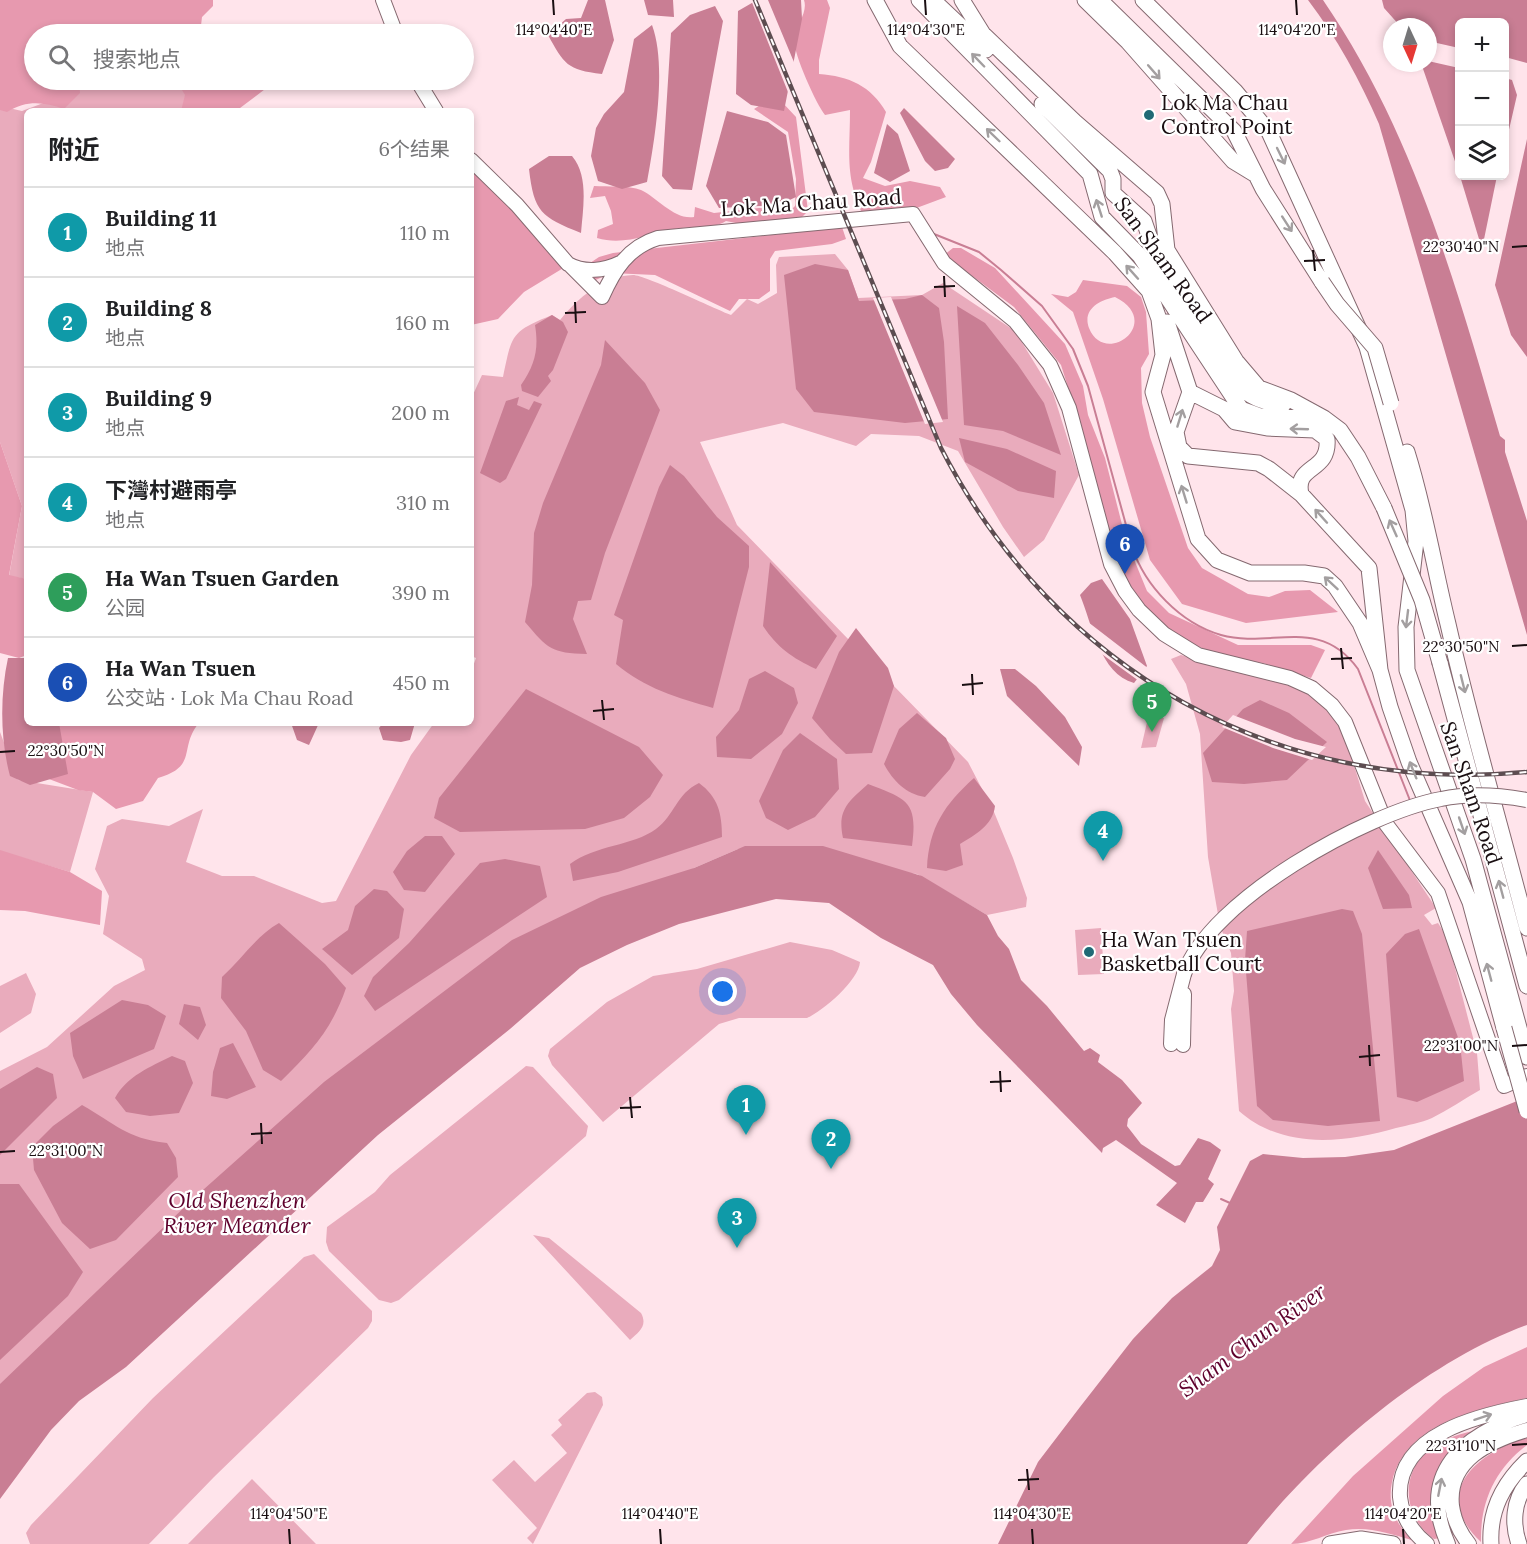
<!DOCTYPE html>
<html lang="zh">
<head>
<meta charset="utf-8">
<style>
  :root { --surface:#fff; --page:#f2f2f2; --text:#202124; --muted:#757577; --line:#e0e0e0; --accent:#0b8043 }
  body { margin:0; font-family:Lora,"Noto Sans SC",serif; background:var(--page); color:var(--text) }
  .controls { position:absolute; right:18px; top:18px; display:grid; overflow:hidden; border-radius:9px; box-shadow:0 3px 9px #0003 }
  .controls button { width:54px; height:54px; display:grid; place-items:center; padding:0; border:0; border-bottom:2px solid var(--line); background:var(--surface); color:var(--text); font:30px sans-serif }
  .compass { position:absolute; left:1383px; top:18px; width:54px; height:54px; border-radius:50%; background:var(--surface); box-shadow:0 3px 9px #0003; rotate:176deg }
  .you { position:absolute; left:723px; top:992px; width:21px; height:21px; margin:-15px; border:4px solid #fff; border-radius:50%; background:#1a73e8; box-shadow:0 0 0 9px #1a73e833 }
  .badge { display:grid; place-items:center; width:39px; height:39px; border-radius:50%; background:var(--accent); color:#fff; font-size:20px; font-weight:700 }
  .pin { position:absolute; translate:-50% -50px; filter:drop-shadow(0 2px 3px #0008) }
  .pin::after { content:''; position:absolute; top:32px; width:21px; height:18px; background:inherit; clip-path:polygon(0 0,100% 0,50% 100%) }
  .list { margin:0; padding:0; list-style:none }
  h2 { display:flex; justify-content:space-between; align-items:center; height:78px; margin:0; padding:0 24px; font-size:26px }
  h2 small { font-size:20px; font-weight:400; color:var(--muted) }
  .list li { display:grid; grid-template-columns:39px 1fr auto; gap:18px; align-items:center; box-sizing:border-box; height:90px; padding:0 24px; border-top:2px solid var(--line) }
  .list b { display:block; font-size:22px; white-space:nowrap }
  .list p { margin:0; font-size:20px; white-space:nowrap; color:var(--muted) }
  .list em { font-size:20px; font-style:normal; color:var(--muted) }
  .icon { flex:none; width:33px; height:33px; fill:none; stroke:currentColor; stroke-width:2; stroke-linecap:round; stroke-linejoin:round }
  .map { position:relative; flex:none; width:1527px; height:1544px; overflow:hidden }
  .search { position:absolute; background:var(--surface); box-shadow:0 3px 9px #0003; left:24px; top:24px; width:450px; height:66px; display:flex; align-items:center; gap:15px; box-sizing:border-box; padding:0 21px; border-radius:33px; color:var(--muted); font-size:22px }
  .panel { position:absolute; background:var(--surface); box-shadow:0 3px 9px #0003; left:24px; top:108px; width:450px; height:618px; border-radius:9px }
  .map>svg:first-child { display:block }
  .green { fill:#e9abbc }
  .forest { fill:#e799af; fill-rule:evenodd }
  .water { fill:#c97e94 }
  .pier { fill:#ffe4eb }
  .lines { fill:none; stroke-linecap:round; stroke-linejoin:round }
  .stream { stroke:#c97e94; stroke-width:2 }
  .secondary-casing { stroke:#856970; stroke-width:16 }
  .primary-casing { stroke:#856970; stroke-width:17 }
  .secondary { stroke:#fff; stroke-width:14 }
  .primary { stroke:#fff; stroke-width:15 }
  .rail-casing { stroke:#5d4d51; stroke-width:4.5 }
  .rail { stroke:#fff; stroke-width:2; stroke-dasharray:7; stroke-linecap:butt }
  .secondary-bridge-casing { stroke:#856970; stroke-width:16; stroke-linecap:butt }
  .primary-bridge-casing { stroke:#856970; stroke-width:17; stroke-linecap:butt }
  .secondary-bridge { stroke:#fff; stroke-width:14 }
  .primary-bridge { stroke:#fff; stroke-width:15 }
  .oneway { stroke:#a39fa0 }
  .ticks { fill:none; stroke:#190e11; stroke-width:2 }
  .poi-dot { fill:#206975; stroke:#fff; stroke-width:2 }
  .labels { text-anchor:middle; stroke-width:4.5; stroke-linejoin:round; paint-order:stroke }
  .poi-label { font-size:21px; fill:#190e11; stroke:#fff; text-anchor:start }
  .street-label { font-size:21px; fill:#190e11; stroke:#fff }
  .water-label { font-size:22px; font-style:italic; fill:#5e002c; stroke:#fff }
  .ticks-label { font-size:15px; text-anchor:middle; fill:#190e11; stroke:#fff; stroke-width:4.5; stroke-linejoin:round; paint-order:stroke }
</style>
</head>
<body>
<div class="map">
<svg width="1527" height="1544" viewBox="0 0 1527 1544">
  <rect width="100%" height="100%" fill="#ffe4eb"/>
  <path class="green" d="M105,80H185L193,111H27V579L9,576L22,506L0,442V106L22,111Z
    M835,254L848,270L858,298L922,295L943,283L1015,331L1053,393L1079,475L1044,540L1024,557L1003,527L958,451L919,436L871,434L856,446L783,423L700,442L737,525L968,762L994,812L1013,858L1027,898L1026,907L987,915L917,874L738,849L694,868L0,1385V1071L47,1047L114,986L145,970L142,959L103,934L109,896L95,869L107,826L122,819L169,826L203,809L186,862L222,876H254L322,903L336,901L411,755L434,723H471V672L476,658L471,656V399L482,375L503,377C512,335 510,332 552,315L560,320C578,298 603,276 633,275C645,275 715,309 731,315L747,299L758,304L777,293L776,265L779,257Z
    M1181,655L1228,669L1291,682L1326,703L1345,736L1365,801L1436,908L1424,915L1432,925L1438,923L1447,937L1477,1053L1480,1090C1464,1099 1448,1110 1432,1118C1421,1123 1408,1125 1396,1128C1344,1143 1283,1150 1239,1111L1231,1009L1234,991L1231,953L1220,926L1208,857L1200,734L1186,684L1171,659Z
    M1148,718H1164L1156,747L1141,748Z
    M0,732L18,780L93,792L70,872L0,851Z
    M1101,928L1104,974L1078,975L1075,930Z
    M790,942L832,950L860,962C859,980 823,1011 807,1018H739L719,1024L603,1122L552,1065L548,1056L550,1049L607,1002L653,976L697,969Z
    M26,973L36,994L31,1013L0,1033V986Z
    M526,1066L533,1067L588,1126L586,1136L399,1300L391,1303L379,1300L329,1251L326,1242L327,1227L375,1192L390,1175Z
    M533,1235L549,1238L641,1313C648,1326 639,1332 630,1340Z
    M314,1254L372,1311V1321L368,1328L214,1477L149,1544H30L26,1533L31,1525L153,1398L304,1257Z
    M595,1392L602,1397L603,1405L533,1544L527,1538L537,1528L492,1480L514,1460L535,1482L567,1453L551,1435L562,1425L558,1420L587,1393Z
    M252,1479L316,1544H188Z"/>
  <path class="forest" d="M0,0H213V6L202,17L200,34H34V80H79L80,93L64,109C43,102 27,100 7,112L0,110Z
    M804,0H827L830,8L819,60V74C849,76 871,86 886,112L871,162L863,178L885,186L910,181L940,187L946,197L887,219H865C844,178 850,153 850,110L825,115C816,104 791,49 794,36C797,24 808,12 804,0Z
    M176,80H277L236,111H181L185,95Z
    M767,101L782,102L796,117L808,211L801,218L741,224L726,221C710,231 693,225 675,229C648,234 624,246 597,238L598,230L613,224L611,211L605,196L590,198L594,186C607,187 629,185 641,190C658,198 674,220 694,217L695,207L714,213L759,208L791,210L795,206L796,179L788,132L754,109Z
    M471,166L565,267L524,292L498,319L471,325Z
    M842,227L846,239L832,244L775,251L770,259V291L759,299H739L730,311L655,275L611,273L587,284L581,269L599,257L613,253Z
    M953,248H961L995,268L1065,344L1083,386L1088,415L1105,458L1126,540L1147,591L1169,613L1238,645H1311L1325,650L1311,678L1263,663L1230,660L1183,640L1151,615L1125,579L1111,548L1084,438L1061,365L1014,307L944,255Z
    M1083,280L1127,286L1141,297L1146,312L1149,354L1141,368L1142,403L1150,437L1188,548L1202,568L1248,594L1269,597L1285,591L1310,590L1338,612L1246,623L1182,604L1150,560L1103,399L1073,312L1051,294L1068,297L1076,292ZM1115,297C1165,322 1105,368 1089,328C1082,309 1100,300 1115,297Z
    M0,442L22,506L9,575L27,579V655L19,658L0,653Z
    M59,723H199C178,748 199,766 158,778L143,801L116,809L93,792L78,790L41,776Z
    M0,850L70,872L102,891L100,925L25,911L0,910Z
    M1527,1347V1398C1478,1409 1405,1423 1392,1482C1387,1505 1396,1524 1412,1540C1391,1534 1368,1526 1346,1530C1326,1533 1311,1544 1291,1544L1353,1476L1443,1396L1484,1367Z
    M1473,1431C1429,1462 1431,1488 1440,1538L1434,1539C1405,1519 1399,1477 1426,1453C1439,1440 1456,1435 1473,1431Z
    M1527,1437V1445C1495,1469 1480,1502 1481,1542C1429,1493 1477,1453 1527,1437Z"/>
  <path class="water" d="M588,0H605L614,40L602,74C567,70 564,64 548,35L566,19L581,18Z
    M644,0H673L674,17L648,15Z
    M757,0H801L802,19L784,111L751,105L736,94L738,11Z
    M1308,0H1323C1413,131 1456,285 1500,436L1505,440V452L1527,521V635L1379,124C1360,80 1337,38 1308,0Z
    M1382,0H1527V63L1505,57L1504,22H1460L1459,48L1428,41V27H1401L1384,8Z
    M715,6L723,21L692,190L673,189L662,176L671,33L690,15Z
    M652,25C667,65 655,139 647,182L622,189L598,181L591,156L596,128L604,114L624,92L634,39Z
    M1428,61L1459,68V173L1421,63Z
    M1505,78L1512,80L1517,95L1505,147Z
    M904,108L955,159L948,168L935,171L925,161L900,113Z
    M727,111L768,122L786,135L796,197L779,205L719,208L706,186Z
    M887,124L898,134L910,171L890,182L874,173Z
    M1527,139V357L1511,335L1495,285Z
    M549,156H572C589,176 583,208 581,233C541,217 534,212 529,169Z
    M1460,176H1497L1482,249Z
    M815,264L848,270L859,301L905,299L922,295L939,308L944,342L948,419L905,423L814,412L796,389L784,275Z
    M957,306L985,323L1018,365L1044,403L1061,455L1003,431L964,425Z
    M552,315L563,322L568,332L553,370L548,376L551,381L538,397L522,391L521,385C535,365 539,349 535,325Z
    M605,340L645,383L660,410L605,553L591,600L578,601L573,619L587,654C551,653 548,649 525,622L532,585L534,533L543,503L601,365Z
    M519,397L517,405L529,410L534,401L542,404L506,479L500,483L480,473L506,401Z
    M959,438L1007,449L1056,471L1054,498L1018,491L965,462Z
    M670,465L684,476L717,517L749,546V567L713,708C678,698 644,688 616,664L623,620L614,615L659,487Z
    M770,562L837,636L816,669C792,658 777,647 763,626Z
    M1102,579L1130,619L1147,666L1134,683C1100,674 1092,624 1080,595L1091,583Z
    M856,628L888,668L894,686L872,753L846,754L830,739L812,718L839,652Z
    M8,658H27V723H59L68,774L30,785L10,776C0,739 0,695 8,658Z
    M1000,669H1015L1036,686L1065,717L1082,747L1079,766L1007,696Z
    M765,671L794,688L798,703L782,734L751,759L717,757L716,737L739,710L749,679Z
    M526,689L639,747L663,775L650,797L624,818L585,829L460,832L434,818L439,798Z
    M1260,700L1289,713L1327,742L1287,780L1244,784L1212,782L1203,753L1243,709Z
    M917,713L946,738L955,759L950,769L925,797C906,794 893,781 884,764L899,729Z
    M291,723H319L309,745L297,740Z
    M383,723H415L410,740L401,742L383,740L379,728Z
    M800,733L837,759L839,789L815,817L788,830L766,818L759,801L783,750Z
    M974,778L995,806C993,825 975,835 960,844L963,865L946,871L927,868C929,827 945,804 974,778Z
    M699,783C718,797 722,813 722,837L618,872L573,881L570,864C595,845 633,846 656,829C675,815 676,794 699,783Z
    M868,784C907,799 918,801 912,846L843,838C837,810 848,802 868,784Z
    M425,836H442L455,854L425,892L404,890L393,872L407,851Z
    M745,846H823L922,876L987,915L998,936L1009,949L1021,980L1047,1006L1084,1051L1090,1048L1100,1055L1098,1062L1122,1080L1142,1103L1128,1119L1127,1126L1141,1144L1175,1166L1180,1165L1198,1138L1210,1142L1221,1150L1208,1179L1214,1184L1203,1202H1196L1185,1223L1156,1205L1177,1183L1116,1140L1103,1148L1102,1153L977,1025L951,994L933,965L881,938L829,903L776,899L679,924L627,945L580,968L510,1029L378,1135L126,1367L79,1401L51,1430L0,1499V1384L194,1198L324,1082L512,940L601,897L694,868Z
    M1378,850L1409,895L1412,908L1383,909L1368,868Z
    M505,859L540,866L547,897L375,1011L364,996L373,977L409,943L480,863Z
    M374,889L387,891L404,909L399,938L352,975L322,949L348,930L355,906Z
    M1342,909L1353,911L1362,934L1380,1121L1328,1126L1273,1120L1257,1106L1245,960L1247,931Z
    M279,923L325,964L346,988C332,1029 312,1051 281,1081L263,1070L246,1031L221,998L222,977C242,959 256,936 279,923Z
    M1419,929L1460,1043L1464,1081L1417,1102L1397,1097L1386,954L1405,934Z
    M122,1000L148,1005L166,1016L154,1049L83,1079L73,1056L70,1033Z
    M184,1004L200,1007L206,1025L198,1040L179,1024Z
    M233,1043L256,1087L227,1099L211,1096L213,1072L220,1048Z
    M172,1056L185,1061L193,1083L179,1113L150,1116L126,1112L115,1098C127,1076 150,1067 172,1056Z
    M37,1067L53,1074L57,1098L0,1155V1089Z
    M1527,1097V1325C1423,1363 1315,1457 1247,1544H998L1038,1462L1080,1407L1133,1339L1172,1298L1212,1266L1220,1250L1217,1227L1250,1161L1263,1154L1303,1158L1345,1157L1394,1150Z
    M82,1105C116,1124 125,1138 167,1143L176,1158L178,1177L116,1240L90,1249L62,1223L34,1170L32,1147L53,1126Z
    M0,1184H19L83,1272L68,1296L0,1360Z"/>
  <path class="pier" d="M751,0H768L796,67L790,97Z
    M891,297L943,422L925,424L873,298Z
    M1088,622L1149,669L1139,681L1099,652Z
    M1233,715L1295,739L1326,747L1312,760L1273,748L1222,727Z"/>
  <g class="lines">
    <path class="stream" d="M934,234L979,252L1001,270L1042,306L1073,349L1088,386L1132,547C1145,586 1180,623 1221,635C1271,649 1319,615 1358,669L1411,803
      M1221,1199L1230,1203"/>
    <g class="secondary-casing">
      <path id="secondary" d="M383,0L396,34
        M417,80L436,111
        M471,160L517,205L568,264C584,273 604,271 620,263
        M571,266L602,297C614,270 628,247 658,238L913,214L944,263L1015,321L1050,365L1069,408L1111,564L1125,591L1139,610L1164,634L1198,655L1290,678L1312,688L1332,705L1345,722L1386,824L1438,893L1504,1086L1527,1076
        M1171,1044L1172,1020L1184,974
        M1183,1045L1184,994
        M1427,1544C1412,1532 1402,1517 1400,1497C1396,1434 1480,1415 1527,1406
        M1448,1544C1417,1473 1463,1434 1527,1415
        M1469,1544C1460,1533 1454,1520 1452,1506C1447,1460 1490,1441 1527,1430"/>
    </g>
    <g class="primary-casing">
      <path id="primary" d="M875,0L900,46L1115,253L1149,291L1159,319L1163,355L1153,392L1198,539L1217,560L1250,573H1304L1324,576L1335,586L1360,623L1380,670
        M919,0L1090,174L1102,217L1140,256L1241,409L1260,416L1321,418
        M933,0L986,50
        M962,0L983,34L1075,122L1157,193L1162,204L1167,250L1236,361L1259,388L1291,400L1324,418L1340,430L1358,457L1384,508
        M1085,0L1128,42L1233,161L1256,175
        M1100,0L1234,131L1263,189L1322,282
        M1143,0L1235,91L1269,132L1367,347L1413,510L1416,541L1406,627L1407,670L1473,859L1527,1057
        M1042,104L1110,171L1113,179V193L1144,221L1156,256L1235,382C1250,398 1262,402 1283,405
        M1167,322L1190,392L1224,409L1235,422L1267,428L1315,430L1327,439C1330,473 1294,464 1301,494
        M1190,392L1176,432L1179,447L1188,456L1258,463L1269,469L1301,494L1369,568L1380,670L1390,707L1409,762L1470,902L1504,1028
        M1407,452C1425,509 1434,567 1448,624C1471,726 1501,827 1527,928
        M1440,663L1527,986
        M1330,1544L1361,1539L1393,1544
        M1491,1544C1489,1510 1503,1484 1527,1461
        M1519,1544C1512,1524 1513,1501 1527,1484"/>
    </g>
    <use href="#secondary" class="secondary"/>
    <use href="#primary" class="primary"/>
    <g class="rail-casing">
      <path id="rail" d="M755,0L941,448C1055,670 1277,796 1527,772"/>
    </g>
    <use href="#rail" class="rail"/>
    <g class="secondary-bridge-casing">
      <path id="secondary-bridge" d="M1184,974C1210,900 1366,813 1441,799C1469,793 1499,795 1527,800"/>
    </g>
    <g class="primary-bridge-casing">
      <path id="primary-bridge" d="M1322,282L1337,304L1375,348L1391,403
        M1384,508L1422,600L1440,663
        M1504,1028L1527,1111"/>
    </g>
    <use href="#secondary-bridge" class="secondary-bridge"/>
    <use href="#primary-bridge" class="primary-bridge"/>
  </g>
  <defs><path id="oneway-shaft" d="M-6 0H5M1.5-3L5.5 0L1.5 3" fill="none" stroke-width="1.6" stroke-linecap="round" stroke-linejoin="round" transform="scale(1.5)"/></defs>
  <g class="oneway">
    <use href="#oneway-shaft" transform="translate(978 60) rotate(-134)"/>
    <use href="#oneway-shaft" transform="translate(1154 72) rotate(49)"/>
    <use href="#oneway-shaft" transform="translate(993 135) rotate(-136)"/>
    <use href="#oneway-shaft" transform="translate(1281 156) rotate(64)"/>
    <use href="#oneway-shaft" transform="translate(1099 208) rotate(-108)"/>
    <use href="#oneway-shaft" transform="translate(1287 224) rotate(57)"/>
    <use href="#oneway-shaft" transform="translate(1132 272) rotate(-132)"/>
    <use href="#oneway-shaft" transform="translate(1180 418) rotate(-73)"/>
    <use href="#oneway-shaft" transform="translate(1299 429) rotate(-178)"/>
    <use href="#oneway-shaft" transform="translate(1184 494) rotate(-107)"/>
    <use href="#oneway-shaft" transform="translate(1321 516) rotate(-132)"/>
    <use href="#oneway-shaft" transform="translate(1393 528) rotate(-114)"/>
    <use href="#oneway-shaft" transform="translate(1331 583) rotate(-137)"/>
    <use href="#oneway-shaft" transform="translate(1407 619) rotate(97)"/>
    <use href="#oneway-shaft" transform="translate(1463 684) rotate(76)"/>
    <use href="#oneway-shaft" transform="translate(1413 770) rotate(-112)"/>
    <use href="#oneway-shaft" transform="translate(1462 826) rotate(71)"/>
    <use href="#oneway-shaft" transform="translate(1501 889) rotate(-105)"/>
    <use href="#oneway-shaft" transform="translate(1489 972) rotate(-105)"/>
    <use href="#oneway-shaft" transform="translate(1483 1417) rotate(-18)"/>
    <use href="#oneway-shaft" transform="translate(1440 1487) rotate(-79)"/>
  </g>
  <path class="ticks" d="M553,0L554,15M925,0L926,15M1296,0L1297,15M1512,247L1527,246M1313,250L1315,271M1304,261L1325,260M944,276L945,297M934,287L955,286M575,302L576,323M565,313L586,312M1512,646L1527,645M1341,648L1343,669M1331,659L1352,658M972,674L973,695M962,685L983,683M602,700L604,720M593,711L614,709M0,752L15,751M1369,1045L1370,1066M1512,1046L1527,1045M1359,1057L1380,1055M1000,1071L1001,1092M990,1082L1011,1081M630,1097L632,1118M620,1108L641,1107M261,1123L262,1144M251,1134L272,1133M0,1152L15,1151M1512,1445L1527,1444M1027,1469L1029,1490M1018,1480L1039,1479M289,1529L290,1544M660,1529L661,1544M1032,1529L1033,1544M1403,1529L1404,1544"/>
  <g class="poi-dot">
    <circle cx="1149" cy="115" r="6"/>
    <circle cx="1089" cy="952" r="6"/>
  </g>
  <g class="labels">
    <g class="poi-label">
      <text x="1161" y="110">Lok Ma Chau<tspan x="1161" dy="24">Control Point</tspan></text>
      <text x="1101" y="947">Ha Wan Tsuen<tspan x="1101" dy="24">Basketball Court</tspan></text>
    </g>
    <g class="street-label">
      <text transform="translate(811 203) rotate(-4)" y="7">Lok Ma Chau Road</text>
      <text transform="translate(1163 260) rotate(54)" y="7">San Sham Road</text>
      <text transform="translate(1471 793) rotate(71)" y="7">San Sham Road</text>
    </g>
    <g class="water-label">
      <text x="237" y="1208">Old Shenzhen<tspan x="237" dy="25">River Meander</tspan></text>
      <text transform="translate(1252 1340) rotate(-36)" y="8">Sham Chun River</text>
    </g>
  </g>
  <g class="ticks-label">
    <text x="554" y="35">114°04'40"E</text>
    <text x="926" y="35">114°04'30"E</text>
    <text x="1297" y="35">114°04'20"E</text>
    <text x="1461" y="252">22°30'40"N</text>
    <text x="1461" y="652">22°30'50"N</text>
    <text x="66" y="756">22°30'50"N</text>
    <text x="1461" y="1051">22°31'00"N</text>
    <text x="66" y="1156">22°31'00"N</text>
    <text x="1461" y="1451">22°31'10"N</text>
    <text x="289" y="1519">114°04'50"E</text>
    <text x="660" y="1519">114°04'40"E</text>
    <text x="1032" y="1519">114°04'30"E</text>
    <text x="1403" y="1519">114°04'20"E</text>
  </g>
</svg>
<div class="controls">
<button>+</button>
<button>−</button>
<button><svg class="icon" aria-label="layers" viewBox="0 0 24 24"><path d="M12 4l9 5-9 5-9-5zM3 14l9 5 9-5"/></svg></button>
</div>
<svg class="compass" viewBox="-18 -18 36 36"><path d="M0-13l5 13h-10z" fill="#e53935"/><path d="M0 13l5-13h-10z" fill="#757577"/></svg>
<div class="you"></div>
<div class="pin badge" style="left:746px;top:1135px;background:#0f9aa8">1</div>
<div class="pin badge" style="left:831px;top:1169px;background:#0f9aa8">2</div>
<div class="pin badge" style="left:737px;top:1248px;background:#0f9aa8">3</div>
<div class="pin badge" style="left:1103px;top:861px;background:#0f9aa8">4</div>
<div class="pin badge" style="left:1152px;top:732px;background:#2e9e5b">5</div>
<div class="pin badge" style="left:1125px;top:574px;background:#1a4fb4">6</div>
<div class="search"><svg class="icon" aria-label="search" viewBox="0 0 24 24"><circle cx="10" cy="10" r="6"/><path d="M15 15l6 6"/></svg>搜索地点</div>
<section class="panel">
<h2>附近<small>6个结果</small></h2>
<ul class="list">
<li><span class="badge" style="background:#0f9aa8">1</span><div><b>Building 11</b><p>地点</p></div><em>110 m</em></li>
<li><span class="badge" style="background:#0f9aa8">2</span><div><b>Building 8</b><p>地点</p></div><em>160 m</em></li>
<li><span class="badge" style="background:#0f9aa8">3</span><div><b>Building 9</b><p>地点</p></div><em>200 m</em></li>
<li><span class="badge" style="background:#0f9aa8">4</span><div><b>下灣村避雨亭</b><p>地点</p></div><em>310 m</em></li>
<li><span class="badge" style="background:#2e9e5b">5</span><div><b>Ha Wan Tsuen Garden</b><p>公园</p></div><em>390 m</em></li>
<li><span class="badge" style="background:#1a4fb4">6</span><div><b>Ha Wan Tsuen</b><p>公交站 · Lok Ma Chau Road</p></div><em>450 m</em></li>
</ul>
</section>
</div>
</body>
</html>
